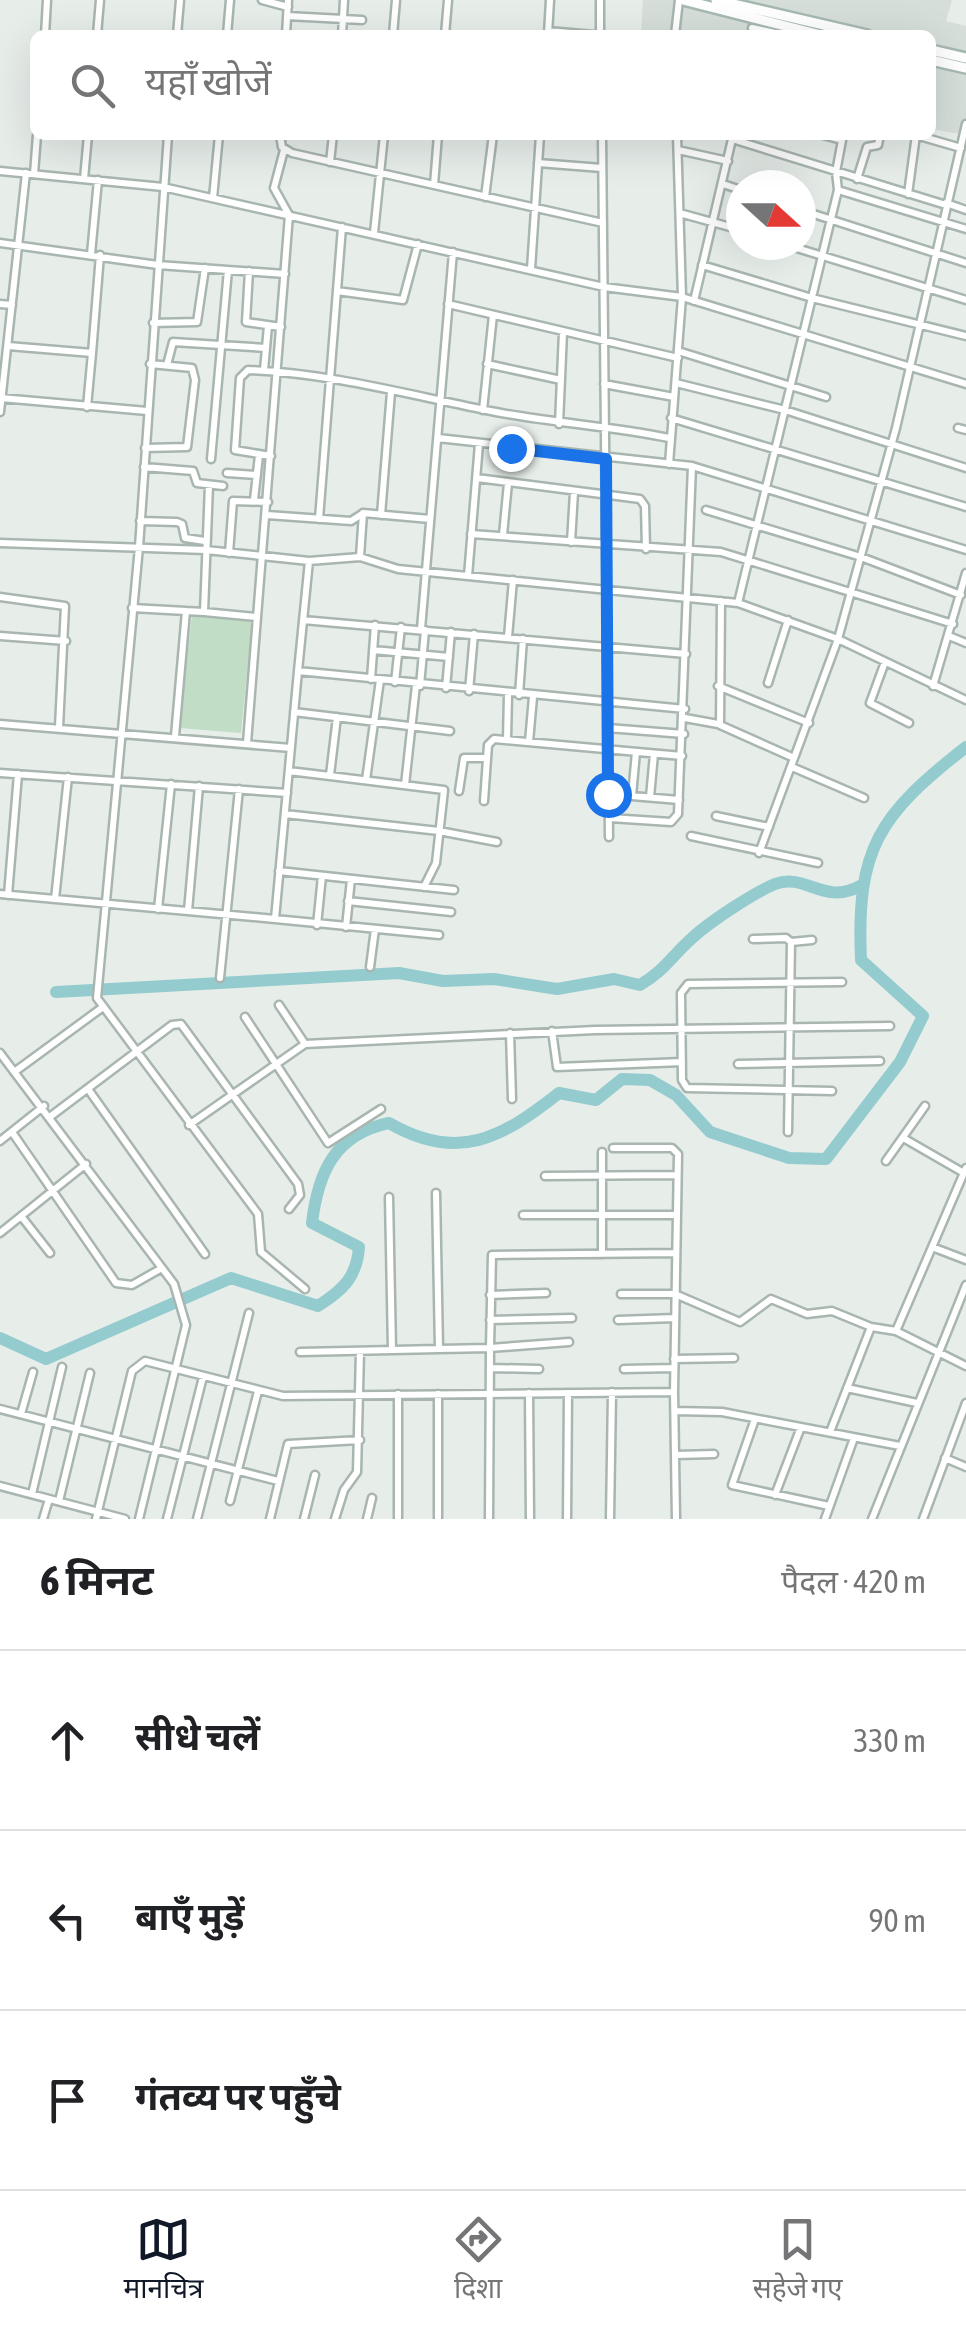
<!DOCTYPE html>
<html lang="hi">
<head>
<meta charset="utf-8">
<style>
  :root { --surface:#fff; --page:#f2f2f2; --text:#202124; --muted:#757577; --line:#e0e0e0; --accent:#111827 }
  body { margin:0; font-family:"Asap Condensed","Noto Sans Devanagari",sans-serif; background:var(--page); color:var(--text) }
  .compass { position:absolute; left:726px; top:170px; width:90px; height:90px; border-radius:50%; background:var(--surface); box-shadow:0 10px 40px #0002; rotate:111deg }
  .stop { position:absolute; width:30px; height:30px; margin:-22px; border:8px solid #1a73e8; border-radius:50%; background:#fff }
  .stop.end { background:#1a73e8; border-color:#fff; box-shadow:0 2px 10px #0008 }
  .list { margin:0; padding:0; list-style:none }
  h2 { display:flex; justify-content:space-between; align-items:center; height:130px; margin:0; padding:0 40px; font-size:42px }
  h2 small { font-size:32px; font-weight:400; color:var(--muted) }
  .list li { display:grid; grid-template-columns:65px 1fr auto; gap:30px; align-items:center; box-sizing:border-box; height:180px; padding:0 40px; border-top:2px solid var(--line) }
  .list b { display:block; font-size:38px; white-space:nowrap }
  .list em { font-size:32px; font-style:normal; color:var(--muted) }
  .icon { flex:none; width:55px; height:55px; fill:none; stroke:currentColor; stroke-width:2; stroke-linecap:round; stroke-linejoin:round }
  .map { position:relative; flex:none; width:966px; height:1519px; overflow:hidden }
  .search { position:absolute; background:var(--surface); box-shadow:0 10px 40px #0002; left:30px; right:30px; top:30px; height:110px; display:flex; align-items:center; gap:25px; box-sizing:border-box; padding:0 35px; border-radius:15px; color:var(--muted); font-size:38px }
  .sheet { height:670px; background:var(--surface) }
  nav { display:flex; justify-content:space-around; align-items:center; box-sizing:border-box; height:140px; border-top:2px solid var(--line); background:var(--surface); font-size:28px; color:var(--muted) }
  nav a { display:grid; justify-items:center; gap:5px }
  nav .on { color:var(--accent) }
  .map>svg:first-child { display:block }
  .built { fill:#d5ded9 }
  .green { fill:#c2ddc6 }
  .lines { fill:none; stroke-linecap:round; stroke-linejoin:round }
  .river { stroke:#94cbce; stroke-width:12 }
  .street-casing { stroke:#a9b6b0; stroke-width:11 }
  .secondary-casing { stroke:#a6b9b1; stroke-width:14 }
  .street { stroke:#fff; stroke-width:6 }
  .secondary { stroke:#fff; stroke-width:9 }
  .route { stroke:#1a73e8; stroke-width:12 }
</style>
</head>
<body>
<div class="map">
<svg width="966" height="1519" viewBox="0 0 966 1519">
  <rect width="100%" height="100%" fill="#e7eeea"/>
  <path class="built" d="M643,0H952L946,21L966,26V135L931,129V35H641Z"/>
  <path class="green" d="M192,615L252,622L241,733L179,728Z"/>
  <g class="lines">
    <path class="river" d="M56,992L399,973L443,981L494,979L557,989L614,979L640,985C666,969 670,958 691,939C708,923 753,893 775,884C806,872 824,907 862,885
      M0,1338L46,1359L231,1278L318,1306C343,1290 357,1277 359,1247L312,1223C318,1172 335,1134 389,1123C458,1163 502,1138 559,1093L596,1100L622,1079L650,1080L676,1095L710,1132L789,1158L826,1159L900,1062L923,1016L861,960C856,848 879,815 966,747"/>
    <g class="street-casing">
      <path id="street" d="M262,0L288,7
        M600,0V35
        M287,16L362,20
        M752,28L784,35
        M548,31L594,35
        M548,34L550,0
        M45,35L47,0
        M97,35L100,0
        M177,35L180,0
        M227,35L230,0
        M286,35L288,0
        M342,35L344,0
        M393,35L396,0
        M445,35L448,0
        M675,35L679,0
        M168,135L139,547L97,998L258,1214L261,1252L305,1289
        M280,135L282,147L292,153L603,223
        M602,135L609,837
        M823,135L842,140
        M843,135L836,172L838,190L738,603L838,639L966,700
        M916,135L961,148
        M732,139L946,205
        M678,150L728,161
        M330,162L333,135
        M538,163L602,168
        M0,171L163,187L604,287L682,297L966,384
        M34,174L37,135
        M84,179L88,135
        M857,179L867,147L878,145L880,135
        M723,184L741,190
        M434,185L438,135
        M838,190L966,229
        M908,194L916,135
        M485,197L493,135
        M213,198L219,135
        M946,203L966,210
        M801,210L966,263
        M683,214L741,230
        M374,233L384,135
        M0,243L158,265L285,274
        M787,245L966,300
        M91,254L98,180
        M702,265L812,298L966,336
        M531,269L540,135
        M249,271L246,322L281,327
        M337,291L403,300L418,244
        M694,301L733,135
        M0,304L12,305
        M448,304L678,358
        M153,323L197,322L205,268
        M8,346L92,353L87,407
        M678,351L826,397
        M92,353L100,255
        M487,364L561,380
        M167,365L173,342L266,348
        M264,370L268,326
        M676,383L785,410L966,468
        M604,384L674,397
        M1,398L147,411
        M483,410L493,315
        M0,412L26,173
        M671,418L966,507
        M559,424L563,332
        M958,428L966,430
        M438,438L692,466L966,550
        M145,448L187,447L195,380L192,368L150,364
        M271,456L235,450L240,378L248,370C332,373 413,396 496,412C554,423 611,426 669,438
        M211,459L228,270
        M669,464L682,297L677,135
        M144,467L193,471L197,483L223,486
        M227,473L257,475
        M477,478L640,499L645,506L646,549
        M254,500L259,455
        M706,510L861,557L961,595
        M267,515L351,521L362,514
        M381,515L391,392
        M319,519L342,227
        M140,521L177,522L182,524L185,538L205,541
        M471,534L721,552L953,624
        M503,535L508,483
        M571,542L574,492
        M0,543L206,550L309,561L360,557L398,569L738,603
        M229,553L233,501L268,502
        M360,557L363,513L430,519
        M309,561L298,671L685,709
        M468,576L479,444
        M0,597L65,606L59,727
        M721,601L720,725L794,758
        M132,608L204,612L209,485
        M204,612L257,617
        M303,620L686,654
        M421,629L453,252
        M0,636L66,641
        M949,636L966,643
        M508,637L513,580
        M373,650L449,657
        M885,662L870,703L909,723
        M371,679L375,625
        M395,682L401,627
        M768,683L788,620
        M420,686L425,630
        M718,686L809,723
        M933,686L966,573
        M446,688L451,632
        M469,691L474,634
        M519,695L523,639
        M294,712L450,731
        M685,718L718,724
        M0,724L291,748
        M608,728L684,734
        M175,736L186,611
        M507,739L508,695
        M529,742L533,697
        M247,743L289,215L274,188L284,150
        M792,767L864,798
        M289,771L444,790L436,863L424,887
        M0,773L287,793
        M330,775L337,717
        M366,780L380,680
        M405,785L416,685
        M459,791L464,758H487
        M608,794L679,800
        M632,796L636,752
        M650,797L654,754
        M484,801L488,745L494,739L682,756
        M285,814L439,831L497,842
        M716,816L769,827
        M610,818L671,822L678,814L692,466
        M691,836L818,863
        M759,853L838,639L896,428L966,124
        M279,871L454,890
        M0,894L275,919L298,671
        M8,895L18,774
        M55,899L68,777
        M348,901L451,912
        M158,909L171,784
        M188,911L199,786
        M275,919L439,935
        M317,925L322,876
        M346,927L351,879
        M753,939L786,938L791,942
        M370,967L375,929
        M220,978L239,789
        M279,1005L305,1044
        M245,1017L328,1143L381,1109
        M552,1031L557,1067L682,1062
        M510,1033L512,1099
        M0,1053L174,1284L186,1325L139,1519
        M738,1064L880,1061
        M17,1070L103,1007
        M88,1089L205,1254
        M832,1091L687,1088L682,1080L681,993L688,984L842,982
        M51,1116L172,1025L181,1024L298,1184L300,1195L289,1209
        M189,1125L305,1044L595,1030L890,1026
        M12,1132L116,1283L132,1285L162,1268
        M788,1132L791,942L812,940
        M905,1139L964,1173
        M0,1141L44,1106
        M613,1148H672L678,1154L674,1392
        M886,1161L925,1106
        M545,1176L677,1175
        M389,1197L392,1350
        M523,1215H677
        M21,1216L50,1253
        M0,1233L86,1164
        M932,1247L966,1260
        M602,1254V1152
        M621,1294H675L740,1322L771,1299L807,1314L832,1311L871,1327L896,1331L966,1366
        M490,1295L546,1293
        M490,1320L572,1318
        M618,1320L675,1318
        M896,1331L966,1168
        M569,1342L490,1348L492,1255L676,1253
        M439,1349L490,1348L489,1519
        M300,1352L439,1349L436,1193
        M674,1359L734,1358
        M490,1368L539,1369
        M624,1369L674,1368
        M847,1388L917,1403
        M529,1393L530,1519
        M398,1394V1519
        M0,1409L278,1481
        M675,1411L722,1412L900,1446
        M21,1414L33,1372
        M755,1419L732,1485L829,1506
        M830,1432L871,1327
        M676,1455L714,1454
        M945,1458L966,1467
        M0,1486L125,1519
        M32,1494L62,1367
        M775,1495L801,1427
        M59,1501L90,1373
        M230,1501L258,1391
        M43,1519L49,1499
        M96,1519L132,1371L145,1361L283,1396L674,1392L676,1519
        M167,1519L203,1377
        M197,1519L249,1313
        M270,1519L288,1444L360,1440
        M304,1519L315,1475
        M335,1519L344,1490L357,1472L360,1351
        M367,1519L372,1498
        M438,1519V1394
        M567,1519L568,1393
        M610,1519L612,1392
        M825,1519L854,1438
        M872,1519L966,1285
        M923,1519L966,1403"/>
    </g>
    <g class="secondary-casing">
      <path id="secondary" d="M683,0L821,35
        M716,0L867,35
        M931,50L966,58
        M931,60L966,68"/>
    </g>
    <use href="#street" class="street"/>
    <use href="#secondary" class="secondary"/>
  </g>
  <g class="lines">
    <path class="route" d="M511,448L606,459L608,794"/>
  </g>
</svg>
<svg class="compass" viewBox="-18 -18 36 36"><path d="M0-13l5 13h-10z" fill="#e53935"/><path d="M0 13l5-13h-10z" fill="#757577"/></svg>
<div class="stop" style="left:608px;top:794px"></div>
<div class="stop end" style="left:511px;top:448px"></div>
<div class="search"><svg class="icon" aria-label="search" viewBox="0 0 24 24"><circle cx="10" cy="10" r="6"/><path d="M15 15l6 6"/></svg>यहाँ खोजें</div>
</div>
<section class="sheet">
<h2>6 मिनट<small>पैदल · 420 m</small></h2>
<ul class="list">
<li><svg class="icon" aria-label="ahead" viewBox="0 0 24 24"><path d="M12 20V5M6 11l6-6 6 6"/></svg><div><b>सीधे चलें</b></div><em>330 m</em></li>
<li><svg class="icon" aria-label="left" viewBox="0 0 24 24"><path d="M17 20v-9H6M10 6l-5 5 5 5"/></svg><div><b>बाएँ मुड़ें</b></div><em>90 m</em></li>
<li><svg class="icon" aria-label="arrive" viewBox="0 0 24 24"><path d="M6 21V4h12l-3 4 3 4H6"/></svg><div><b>गंतव्य पर पहुँचे</b></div></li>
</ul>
</section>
<nav>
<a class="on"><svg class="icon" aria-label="map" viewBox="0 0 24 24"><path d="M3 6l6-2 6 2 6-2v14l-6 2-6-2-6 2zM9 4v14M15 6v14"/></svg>मानचित्र</a>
<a><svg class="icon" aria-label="directions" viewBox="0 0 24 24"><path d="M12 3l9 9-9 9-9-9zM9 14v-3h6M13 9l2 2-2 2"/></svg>दिशा</a>
<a><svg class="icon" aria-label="saved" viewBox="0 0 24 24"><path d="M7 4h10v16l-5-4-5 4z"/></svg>सहेजे गए</a>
</nav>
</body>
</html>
